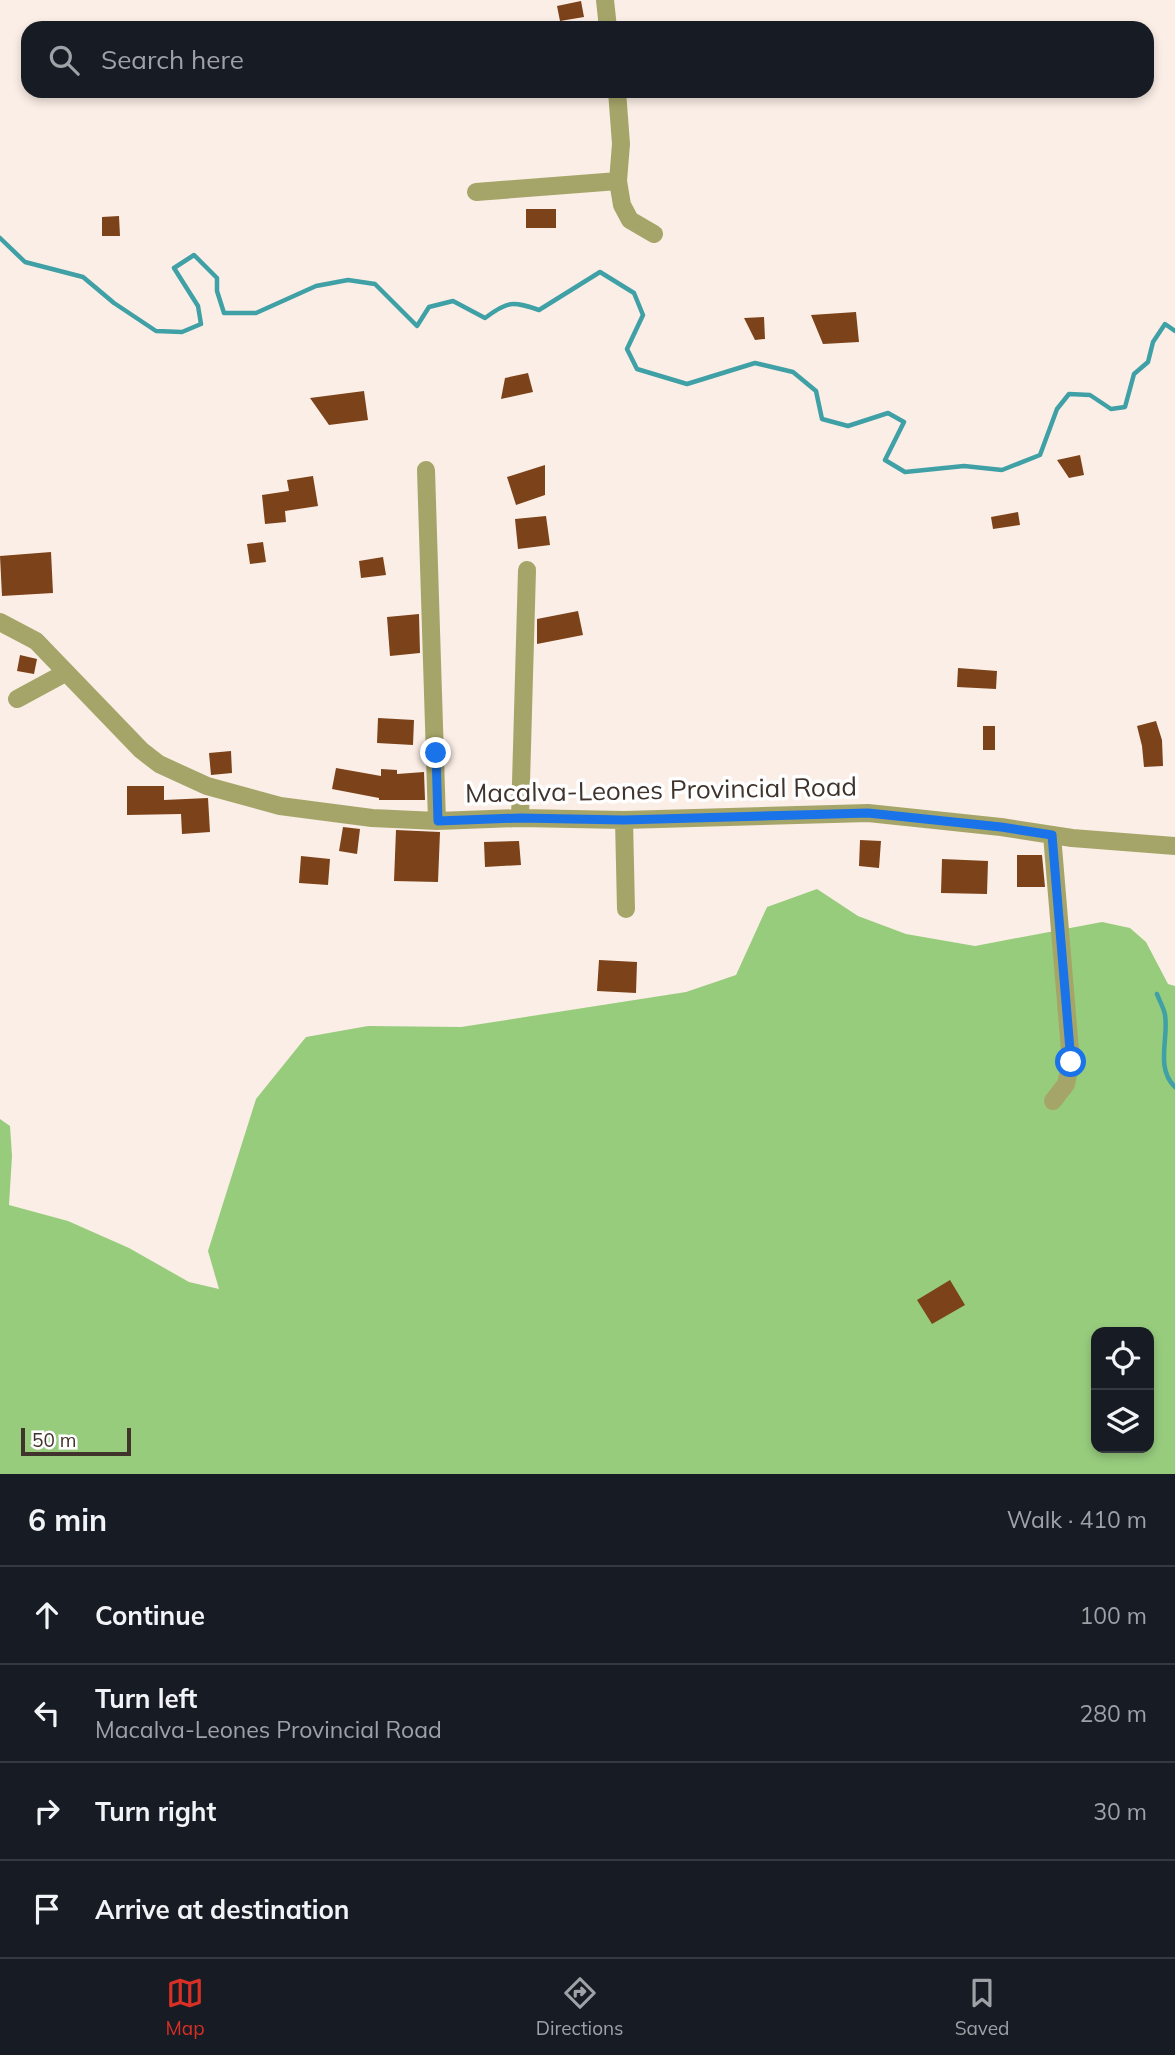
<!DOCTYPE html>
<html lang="en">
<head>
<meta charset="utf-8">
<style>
  :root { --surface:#171b24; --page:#20242c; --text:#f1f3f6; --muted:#9ea1a6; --line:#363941; --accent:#d93025 }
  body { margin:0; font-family:Mulish,sans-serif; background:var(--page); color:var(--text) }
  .controls { position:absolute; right:21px; bottom:21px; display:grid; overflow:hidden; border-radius:14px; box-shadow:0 4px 10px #0003 }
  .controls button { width:63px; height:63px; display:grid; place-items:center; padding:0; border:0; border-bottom:2px solid var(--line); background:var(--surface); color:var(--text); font:35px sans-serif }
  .scale { position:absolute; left:21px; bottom:18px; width:110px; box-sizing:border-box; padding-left:7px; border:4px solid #40332c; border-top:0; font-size:19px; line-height:24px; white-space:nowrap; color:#40332c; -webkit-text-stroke:5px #fff; paint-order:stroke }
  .stop { position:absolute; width:21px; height:21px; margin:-16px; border:5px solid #1a73e8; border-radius:50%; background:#fff }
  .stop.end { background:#1a73e8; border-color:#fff; box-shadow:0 2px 7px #0008 }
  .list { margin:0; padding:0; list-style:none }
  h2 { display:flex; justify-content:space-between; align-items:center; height:91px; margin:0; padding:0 28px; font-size:30px }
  h2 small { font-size:23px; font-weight:400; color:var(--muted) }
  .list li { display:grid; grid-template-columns:46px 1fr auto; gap:21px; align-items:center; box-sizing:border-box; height:98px; padding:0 28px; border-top:2px solid var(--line) }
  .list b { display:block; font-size:26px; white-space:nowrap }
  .list p { margin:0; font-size:23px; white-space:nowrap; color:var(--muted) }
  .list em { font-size:23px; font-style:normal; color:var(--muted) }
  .icon { flex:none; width:38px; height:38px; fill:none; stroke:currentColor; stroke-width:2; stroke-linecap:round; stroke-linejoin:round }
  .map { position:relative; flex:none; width:1175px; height:1474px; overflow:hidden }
  .search { position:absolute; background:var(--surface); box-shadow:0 4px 10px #0003; left:21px; right:21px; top:21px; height:77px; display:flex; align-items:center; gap:18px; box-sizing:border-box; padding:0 24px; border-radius:21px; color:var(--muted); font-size:26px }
  .sheet { height:483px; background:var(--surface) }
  nav { display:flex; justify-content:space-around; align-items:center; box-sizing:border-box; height:98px; border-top:2px solid var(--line); background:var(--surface); font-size:19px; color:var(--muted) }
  nav a { display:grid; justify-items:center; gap:4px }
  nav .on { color:var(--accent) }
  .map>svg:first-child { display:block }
  .forest { fill:#97cc7d; fill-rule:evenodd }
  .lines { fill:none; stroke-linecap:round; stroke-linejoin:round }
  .stream { stroke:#3fa0a6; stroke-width:4.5 }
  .building { fill:#7c4219 }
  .minor { stroke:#a6a569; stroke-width:18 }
  .route { stroke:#1a73e8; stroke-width:9 }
  .labels { text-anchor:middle; stroke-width:7; stroke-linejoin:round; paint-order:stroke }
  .street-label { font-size:26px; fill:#40332c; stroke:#fff }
</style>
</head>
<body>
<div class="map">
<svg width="1175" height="1474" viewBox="0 0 1175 1474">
  <rect width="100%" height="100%" fill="#fbeee6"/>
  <path class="forest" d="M817,889L858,916L906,934L975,946L1102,922L1130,928L1146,942L1168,984L1175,986V1474H0V1119L10,1126L12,1156L9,1205L68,1221L129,1248L189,1282L219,1289L208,1251L256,1099L306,1037L368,1026L461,1027L686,992L736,975L767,907ZM1096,1332H1149V1448H1096Z"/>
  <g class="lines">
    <path class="stream" d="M0,238L25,262L83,277L114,303L156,331L182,332L201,324L198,306L174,268L194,255L217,278V291L224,313H256L316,286L348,280L375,284L417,326L429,307L453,301L485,318C508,301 512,301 539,310L600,272L634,293L643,315L627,349L637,369L687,384L755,363L793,372L816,391L822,419L848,426L888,413L904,422L885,460L905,472L964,466L1002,470L1040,455L1057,409L1069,394L1090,395L1111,409L1125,407L1134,374L1148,362L1153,342L1165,324L1175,331
      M1157,994C1159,1000 1164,1008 1165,1015C1169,1038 1155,1068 1175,1087"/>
  </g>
  <path class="building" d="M581,1L584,17L560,21L557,6Z
    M526,209H556V228H526Z
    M119,216L120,236H102V217Z
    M856,312L859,342L823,344L811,315Z
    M764,317L765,339L755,340L744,318Z
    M528,373L533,392L501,399L505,378Z
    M364,391L368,420L329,425L310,398Z
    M1080,455L1084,475L1069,478L1057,460Z
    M545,465V495L516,505L507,477Z
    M313,476L318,506L285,511L286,522L265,524L262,495L289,491L287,480Z
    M1018,512L1020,525L993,529L991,517Z
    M546,516L550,545L518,549L515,519Z
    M263,542L266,562L250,564L247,544Z
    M51,552L53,593L2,596L0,556Z
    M383,557L386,575L361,578L359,561Z
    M578,611L583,635L537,644V619Z
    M419,614L420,653L390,656L387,617Z
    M20,655L37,659L34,674L17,671Z
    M958,668L997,671L996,689L957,687Z
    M378,718L414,720L413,745L377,743Z
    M1156,721L1162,740L1163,766L1144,767L1142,746L1137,726Z
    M983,726H995V750H983Z
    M231,751L232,773L211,775L209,753Z
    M336,768L381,776V769L397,770V774L424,772L425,800H379V798L332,789Z
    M127,786H164V800L208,798L210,832L182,834L181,814L127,815Z
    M343,827L360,829L357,854L339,851Z
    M396,830L440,832L438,882L394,881Z
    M860,840L881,841L879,868L859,866Z
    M519,841L521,865L485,867L484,842Z
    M1017,855H1042L1045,887H1017Z
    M301,856L330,859L328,885L299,883Z
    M942,859L988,861L987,894L941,893Z
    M599,960L637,962L636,993L597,991Z
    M950,1280L965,1305L932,1324L917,1300Z"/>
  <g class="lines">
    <path class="minor" d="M605,0L608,28
      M617,91L621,144L618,181L622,205L630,220L654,234
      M476,192L618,181
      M426,470L437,821
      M0,622L36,641L141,750L159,764L207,786L280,806L372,818L437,821L520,818L624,820L868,813L1001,827L1072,838L1175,846
      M17,699L65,673
      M520,818L527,570
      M624,820L626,909
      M1052,835L1071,1062L1066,1084L1053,1101"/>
  </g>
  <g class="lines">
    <path class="route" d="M436,753L438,821L520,818L624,820L868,813L1001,827L1052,835L1071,1062"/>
  </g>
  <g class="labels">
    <g class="street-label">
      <text transform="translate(661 790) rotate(-1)" y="9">Macalva-Leones Provincial Road</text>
    </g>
  </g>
</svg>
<div class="controls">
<button><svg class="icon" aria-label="locate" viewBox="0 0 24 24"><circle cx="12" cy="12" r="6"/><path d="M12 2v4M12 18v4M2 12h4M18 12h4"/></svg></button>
<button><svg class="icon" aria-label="layers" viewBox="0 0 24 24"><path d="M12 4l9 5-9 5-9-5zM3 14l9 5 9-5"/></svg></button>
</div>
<div class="scale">50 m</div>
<div class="stop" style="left:1071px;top:1062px"></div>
<div class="stop end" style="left:436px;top:753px"></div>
<div class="search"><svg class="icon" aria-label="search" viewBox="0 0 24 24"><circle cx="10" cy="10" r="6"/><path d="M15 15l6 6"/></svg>Search here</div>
</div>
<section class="sheet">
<h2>6 min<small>Walk · 410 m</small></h2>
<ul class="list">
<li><svg class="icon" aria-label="ahead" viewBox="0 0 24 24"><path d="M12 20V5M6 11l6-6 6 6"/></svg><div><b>Continue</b></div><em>100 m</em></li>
<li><svg class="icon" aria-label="left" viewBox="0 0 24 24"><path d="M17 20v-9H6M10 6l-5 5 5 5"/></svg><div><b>Turn left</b><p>Macalva-Leones Provincial Road</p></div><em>280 m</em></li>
<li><svg class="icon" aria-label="right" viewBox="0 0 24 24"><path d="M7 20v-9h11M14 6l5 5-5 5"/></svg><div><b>Turn right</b></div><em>30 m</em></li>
<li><svg class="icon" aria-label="arrive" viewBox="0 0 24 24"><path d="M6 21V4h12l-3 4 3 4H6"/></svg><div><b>Arrive at destination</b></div></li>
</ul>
</section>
<nav>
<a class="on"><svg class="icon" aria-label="map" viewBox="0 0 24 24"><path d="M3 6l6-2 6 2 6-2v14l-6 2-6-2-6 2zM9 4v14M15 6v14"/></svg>Map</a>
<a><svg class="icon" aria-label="directions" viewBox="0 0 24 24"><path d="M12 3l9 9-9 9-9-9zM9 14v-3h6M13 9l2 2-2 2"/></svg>Directions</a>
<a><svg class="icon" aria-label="saved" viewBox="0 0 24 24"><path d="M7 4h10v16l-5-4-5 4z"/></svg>Saved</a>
</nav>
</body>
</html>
